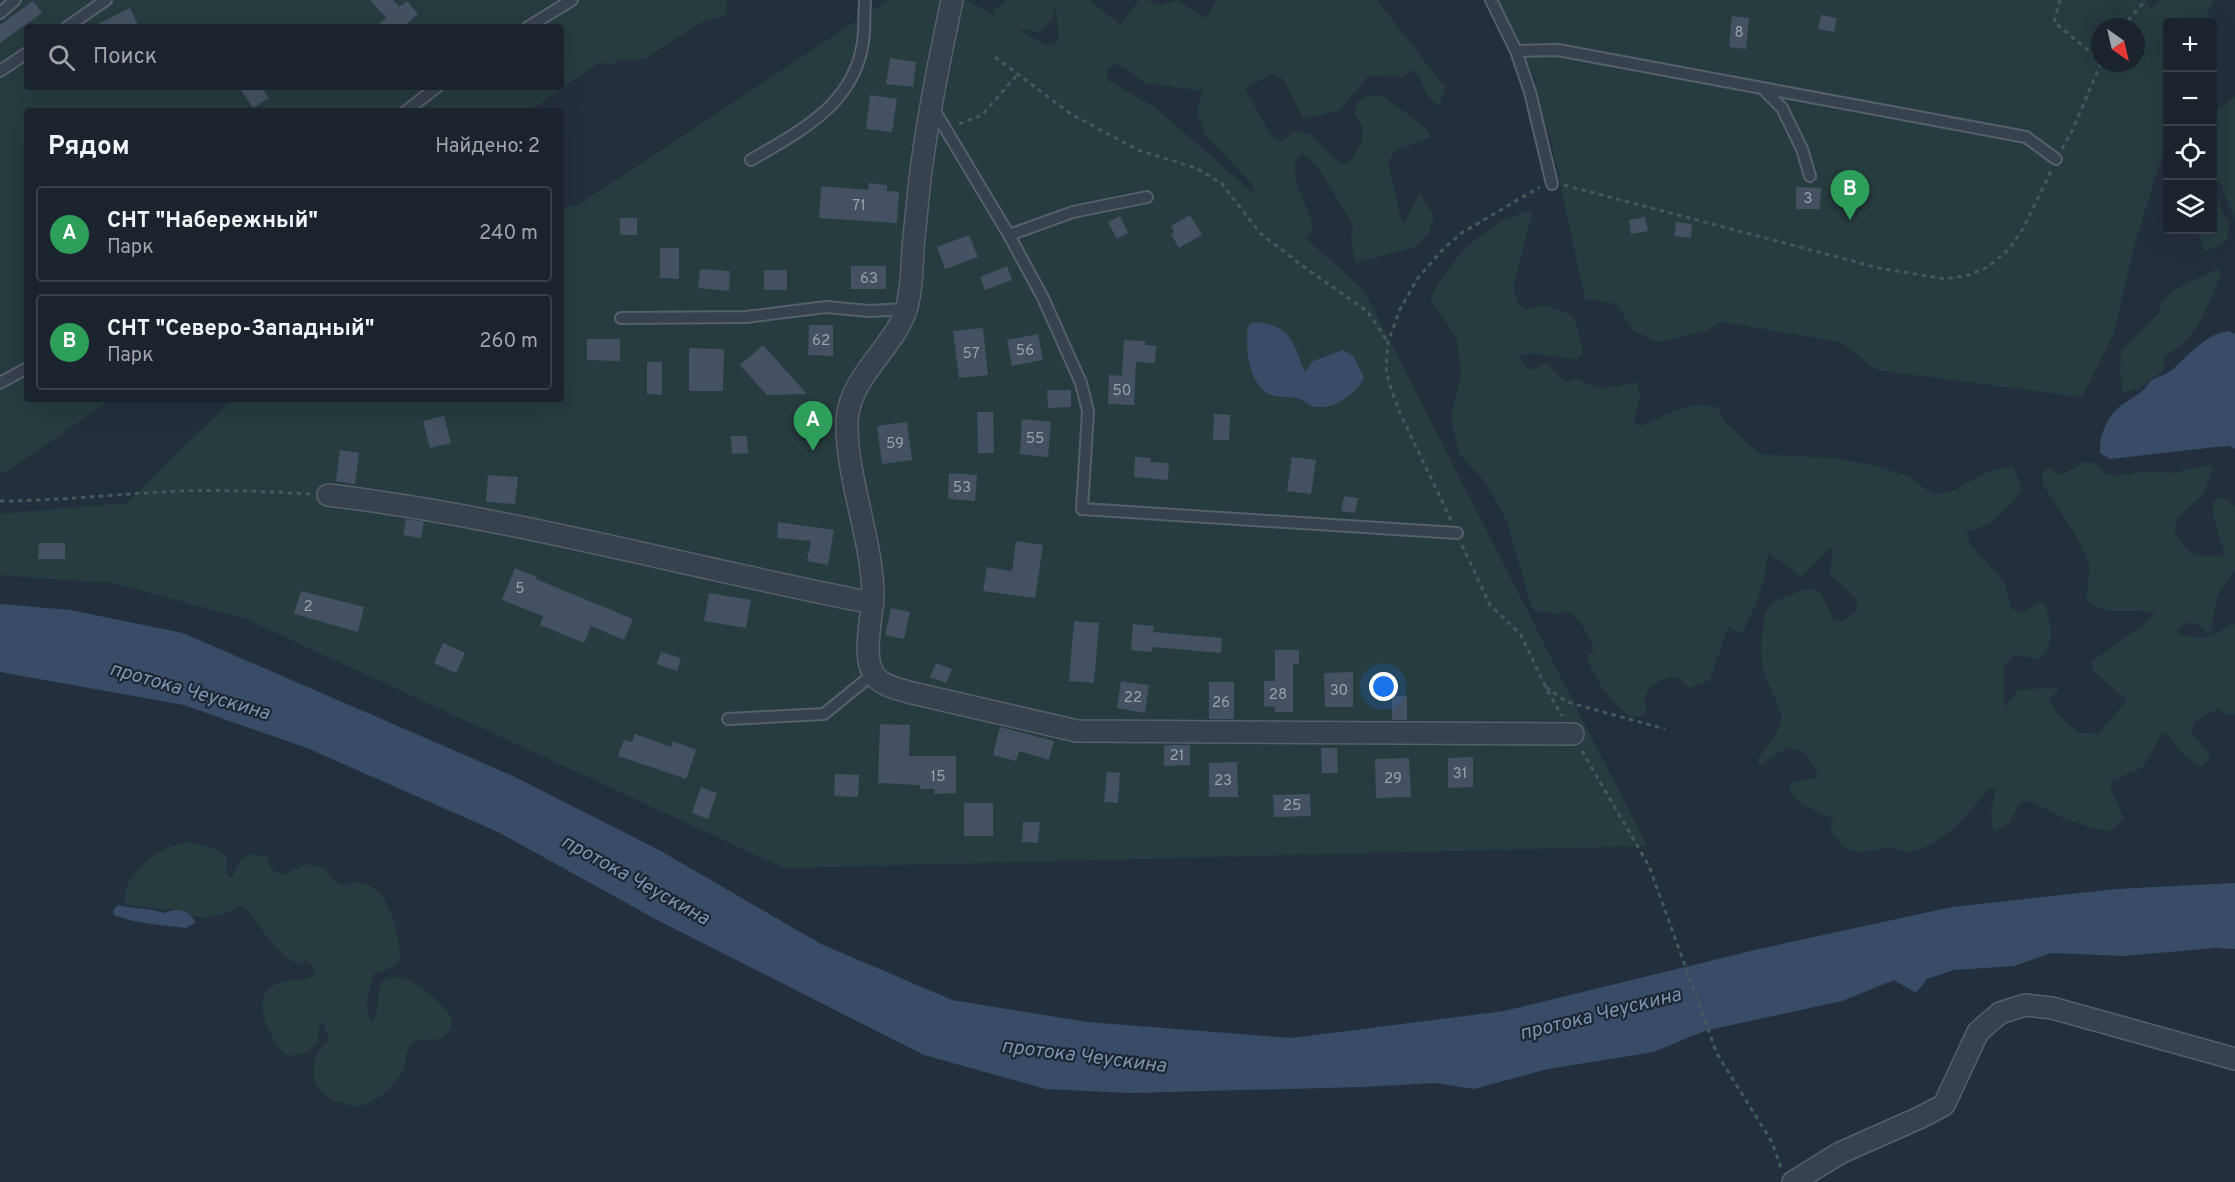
<!DOCTYPE html>
<html lang="ru">
<head>
<meta charset="utf-8">
<style>
  :root { --surface:#1b232e; --page:#242b36; --text:#f1f3f6; --muted:#a0a4aa; --line:#39404a; --accent:#1a73e8 }
  body { margin:0; font-family:Overpass,sans-serif; background:var(--page); color:var(--text) }
  .controls { position:absolute; right:18px; top:18px; display:grid; overflow:hidden; border-radius:6px; box-shadow:0 6px 24px #0002 }
  .controls button { width:54px; height:54px; display:grid; place-items:center; padding:0; border:0; border-bottom:2px solid var(--line); background:var(--surface); color:var(--text); font:30px sans-serif }
  .compass { position:absolute; left:2091px; top:18px; width:54px; height:54px; border-radius:50%; background:var(--surface); box-shadow:0 6px 24px #0002; rotate:146deg }
  .you { position:absolute; left:1384px; top:687px; width:21px; height:21px; margin:-15px; border:4px solid #fff; border-radius:50%; background:#1a73e8; box-shadow:0 0 0 9px #1a73e833 }
  .badge { display:grid; place-items:center; width:39px; height:39px; border-radius:50%; background:var(--accent); color:#fff; font-size:20px; font-weight:700 }
  .pin { position:absolute; translate:-50% -50px; filter:drop-shadow(0 2px 3px #0008) }
  .pin::after { content:''; position:absolute; top:32px; width:21px; height:18px; background:inherit; clip-path:polygon(0 0,100% 0,50% 100%) }
  .list { margin:0; padding:0; list-style:none }
  h2 { display:flex; justify-content:space-between; align-items:center; height:78px; margin:0; padding:0 24px; font-size:26px }
  h2 small { font-size:20px; font-weight:400; color:var(--muted) }
  .list li { display:grid; grid-template-columns:39px 1fr auto; gap:18px; align-items:center; box-sizing:border-box; height:96px; margin:0 12px 12px; padding:0 12px; border:2px solid var(--line); border-radius:6px }
  .list b { display:block; font-size:22px; white-space:nowrap }
  .list p { margin:0; font-size:20px; white-space:nowrap; color:var(--muted) }
  .list em { font-size:20px; font-style:normal; color:var(--muted) }
  .icon { flex:none; width:33px; height:33px; fill:none; stroke:currentColor; stroke-width:2; stroke-linecap:round; stroke-linejoin:round }
  .map { position:relative; flex:none; width:2235px; height:1182px; overflow:hidden }
  .search { position:absolute; background:var(--surface); box-shadow:0 6px 24px #0002; left:24px; top:24px; width:540px; height:66px; display:flex; align-items:center; gap:15px; box-sizing:border-box; padding:0 21px; border-radius:6px; color:var(--muted); font-size:22px }
  .panel { position:absolute; background:var(--surface); box-shadow:0 6px 24px #0002; left:24px; top:108px; width:540px; height:294px; border-radius:6px }
  .map>svg:first-child { display:block }
  .green { fill:#263c3f; fill-rule:evenodd }
  .water { fill:#394c67 }
  .building { fill:#455162 }
  .lines { fill:none; stroke-linecap:round; stroke-linejoin:round }
  .service-casing { stroke:#565f6c; stroke-width:14 }
  .minor-casing { stroke:#565f6c; stroke-width:24 }
  .path { stroke:#44595c; stroke-width:3; stroke-dasharray:4.5 4.5; stroke-linecap:butt }
  .service { stroke:#38414e; stroke-width:10 }
  .minor { stroke:#38414e; stroke-width:21 }
  .labels { text-anchor:middle; stroke-width:4.5; stroke-linejoin:round; paint-order:stroke }
  .number-label { font-size:15px; fill:#98a1af }
  .water-label { font-size:20px; font-style:italic; fill:#7c92b1; stroke:#1d2633 }
</style>
</head>
<body>
<div class="map">
<svg width="2235" height="1182" viewBox="0 0 2235 1182">
  <rect width="100%" height="100%" fill="#242f3e"/>
  <path class="green" d="M0,0H726L727,14L700,23L648,57L636,61L619,60L610,65L600,62L529,111H27V399H112L12,468L0,474ZM27,27H561V87H27Z
    M888,0H967L994,15L995,9L1007,0H1090L1120,25L1139,0H1146L1160,5L1177,0L1206,19L1216,0H1377L1445,87L1439,107L1427,95L1418,74L1411,71L1399,77L1369,75L1339,111L1303,118L1284,80L1273,73L1245,89L1272,137L1281,141L1296,131L1310,134L1342,165L1351,160L1362,142L1363,127L1354,114L1357,102L1370,95L1383,96L1427,129L1431,137L1395,151L1388,162L1401,220L1404,223L1419,194L1434,216L1429,233L1415,247L1356,263L1351,243L1353,225L1318,167L1302,154L1294,164L1297,184L1310,215L1313,232L1305,238L1364,290L1647,846L784,868L244,618L112,583L0,575V514L127,503L232,399H561V208L578,205ZM1056,7L1059,41L1046,45L1018,29L1040,32L1051,20ZM1115,64L1127,69L1144,83L1203,91L1197,112L1206,136L1252,184L1253,193L1155,107L1107,80L1108,69Z
    M1492,0H2146L2151,9L2160,0H2213L2205,22H2168L2167,141L2135,243L2113,335L2082,397L1877,370L1840,342L1722,322L1706,331L1657,342L1633,330L1616,304L1585,299L1550,136L1531,86L1538,84ZM2100,27H2136V63H2100Z
    M2235,97V220L2219,180L2212,186L2213,111Z
    M2213,193L2229,224L2227,240L2215,248L2205,251L2197,230H2212Z
    M1529,211L1532,215L1513,288L1518,303L1526,310L1544,305L1567,313L1576,321L1582,346V355L1577,359L1530,353L1519,356L1526,367L1534,370L1544,363C1554,368 1557,378 1567,382L1575,378C1583,379 1586,384 1592,386C1606,391 1624,384 1637,382L1640,399L1634,420L1640,427C1666,415 1689,400 1717,407L1726,423L1760,454L1841,459L1872,465L1909,476L1933,495L1955,490L1992,470L2013,467L2022,488L2012,503L1990,523L1967,532L1970,544L2004,582L2011,608L2020,613L2043,602C2052,620 2056,644 2040,659L2014,655L2004,667V708L2018,690L2057,687L2059,690L2049,699L2056,712L2079,733L2098,734L2127,700L2094,672L2091,662L2146,623L2155,612C2136,609 2098,616 2086,599L2090,567L2079,541L2042,483L2043,472L2048,468L2060,475L2084,462L2095,463L2104,474L2116,476L2151,471L2172,473L2210,465L2213,470L2203,495L2177,518L2174,532C2191,558 2195,558 2225,555L2213,515V502L2221,497L2235,506V570L2217,596L2211,630L2207,632C2196,622 2191,619 2178,629L2180,634C2203,642 2212,636 2232,624L2235,625V714L2223,713L2219,708L2194,722L2191,733L2209,753V760L2201,767L2180,752L2166,732L2160,736L2143,767L2111,781V790L2124,818L2111,831C2092,829 2069,821 2051,812C2039,806 2035,800 2021,801L2009,823L1993,832L1991,814L1996,789L1990,788C1962,819 1951,840 1908,853L1893,847L1859,852L1844,848L1833,834L1830,825L1835,820C1819,811 1791,805 1789,785L1794,782L1817,778L1816,770L1804,752L1788,747L1760,765L1757,760L1777,733L1782,716L1763,670L1761,645L1765,614L1773,602L1809,588L1820,592L1834,620L1842,621L1857,611V599L1829,573L1834,549H1829L1801,577L1768,552C1766,580 1756,610 1741,634L1728,627L1710,680L1690,688L1678,677C1666,677 1648,684 1645,697C1644,701 1646,708 1646,712L1640,717H1631C1611,701 1593,680 1587,655L1594,651C1591,635 1581,622 1569,612L1555,614L1534,610L1531,605L1507,522L1486,483L1459,454L1451,418L1461,374L1457,339L1430,299C1447,267 1464,246 1494,226C1504,219 1518,215 1529,211Z
    M2218,269L2221,274C2208,304 2197,342 2165,355L2163,371L2146,383L2140,389L2124,392L2122,388L2120,366L2121,352L2157,315L2162,302L2177,288Z
    M186,842L215,849L227,856L226,874L232,878L240,860L249,854L266,856L271,869L283,875L305,864L324,868L335,882L344,886C386,868 400,931 400,960L386,970L374,974C368,989 364,1007 371,1022C382,1010 376,997 381,982C406,965 437,1000 452,1017L451,1029L440,1039L415,1041C408,1049 403,1056 406,1067C396,1083 374,1109 352,1106C348,1105 343,1103 339,1102C331,1099 322,1094 317,1086C312,1078 313,1057 319,1051C323,1046 329,1044 328,1036C327,1032 324,1027 323,1023L319,1024C319,1028 320,1035 318,1039C313,1052 298,1057 285,1055C270,1038 246,995 279,983C292,979 305,981 316,974L311,963L305,960L298,964C282,956 270,941 260,927C253,918 252,911 241,905C231,912 211,919 198,917C187,915 176,906 165,910L126,905C119,886 143,860 159,852C167,847 178,845 186,842Z"/>
  <path class="water" d="M1253,322C1292,325 1292,341 1305,372L1313,361L1343,350L1354,357L1364,378C1357,393 1334,410 1315,407C1310,406 1305,400 1299,399C1291,396 1280,398 1272,395C1248,386 1245,347 1248,326Z
    M2229,331L2235,334V449L2229,446L2216,447L2110,459L2100,453C2099,436 2106,419 2119,407C2126,401 2136,397 2142,391C2146,388 2148,383 2152,380C2158,376 2166,375 2172,370C2190,354 2205,334 2229,331Z
    M0,604L70,610L183,633L513,776L659,850L821,944L952,1000L1087,1022L1292,1038L1504,1011L1759,949L1952,907L2117,889L2235,883V949L2215,948L2124,956L2051,953L2014,966L1954,970L1927,979L1916,993L1894,980L1842,1001L1704,1031L1654,1052L1548,1069L1474,1089L1435,1083L1362,1087L1130,1093L1046,1089L924,1055L659,921L498,832L307,748L184,705L0,672Z
    M118,905C134,909 149,908 165,913C177,907 188,910 196,922L186,928C162,925 137,924 114,915L113,911Z"/>
  <path class="building" d="M370,0H393L399,7L407,1L418,14L403,27H375L386,18Z
    M33,1L42,13L0,43V25Z
    M130,8L139,27H92Z
    M1821,15L1837,18L1834,32L1818,29Z
    M1732,16L1749,18L1746,49L1729,47Z
    M890,58L916,62L913,87L886,84Z
    M239,87H262L269,98L253,108Z
    M870,95L897,99L892,132L866,129Z
    M869,183L887,185V191L899,192L897,223L819,218L821,186L868,190Z
    M1796,187L1821,188L1820,209H1796Z
    M1190,215L1202,235L1179,248L1171,234L1174,232L1171,226Z
    M1120,216L1128,233L1117,239L1108,222Z
    M1645,217L1648,231L1631,234L1629,220Z
    M620,218H637V235H620Z
    M1676,222L1692,224L1691,238L1674,236Z
    M969,235L978,257L945,269L937,247Z
    M660,248H679V279L660,278Z
    M851,266H886V289H851Z
    M1007,266L1012,280L985,290L980,277Z
    M700,269L730,271L729,291L698,288Z
    M764,270H787V290H764Z
    M809,325H833V356L808,355Z
    M983,328L988,375L959,378L953,331Z
    M1038,334L1043,360L1012,366L1007,340Z
    M587,339H620V361L587,360Z
    M1124,340L1145,341V345L1156,346L1155,363L1136,362L1134,405L1108,404L1109,375L1122,376Z
    M763,345L807,394L767,395L740,365Z
    M689,348L724,349L723,391H689Z
    M647,362H662V395L647,394Z
    M1047,390H1071V407L1048,408Z
    M977,412H993L994,453H978Z
    M1214,414L1230,415L1229,440H1213Z
    M444,416L451,443L430,448L423,421Z
    M1022,419L1051,422L1048,457L1020,454Z
    M907,422L912,460L882,464L877,426Z
    M731,436H747L748,453L732,454Z
    M340,450L359,453L355,484L336,481Z
    M1135,457L1151,458L1150,462L1169,463L1168,480L1134,477Z
    M1292,457L1316,460L1311,494L1287,491Z
    M949,473L977,475L975,501L948,499Z
    M488,475L518,477L515,504L486,502Z
    M1344,496L1358,498L1355,513L1341,511Z
    M406,519L424,522L421,538L403,535Z
    M778,522L834,530L828,565L807,561L811,541L777,538Z
    M1016,541L1043,545L1035,598L983,591L987,567L1012,571Z
    M39,543H65V559H38Z
    M515,568L537,577L536,579L633,619L624,640L591,626L584,643L540,625L543,616L502,600Z
    M301,591L364,607L358,632L294,614Z
    M709,593L751,600L746,628L704,621Z
    M891,608L910,612L904,639L885,635Z
    M1074,621L1099,623L1094,683L1069,681Z
    M1133,624L1154,626L1153,632L1222,638L1221,653L1152,647V652L1131,650Z
    M443,643L465,653L456,673L434,663Z
    M1275,650H1299V664H1293V712H1275V707L1264,706V681H1275Z
    M661,652L681,658L677,671L657,664Z
    M936,663L952,669L946,683L930,677Z
    M1353,672V707H1325L1324,673Z
    M1121,681L1149,685L1145,713L1117,708Z
    M1209,682H1234V719H1209Z
    M1392,696H1407V720H1392Z
    M880,724L910,725L909,756H956V793L934,794L935,789H920V785L878,783Z
    M1000,727L1054,741L1049,760L1019,751L1016,761L993,755Z
    M635,734L671,747L673,741L696,750L686,779L618,756L624,740L632,742Z
    M1164,745H1190V765L1164,766Z
    M1321,748H1337L1338,773H1322Z
    M1473,757V787L1448,788V758Z
    M1409,758L1411,797L1376,798L1375,759Z
    M1237,762L1238,797H1209V763Z
    M1107,772L1120,773L1118,803L1104,802Z
    M835,774L859,775L858,797L834,796Z
    M701,787L717,793L708,819L692,813Z
    M1310,794L1311,816L1274,817L1273,795Z
    M964,803H993V836H964Z
    M1023,822H1040L1038,843L1022,842Z"/>
  <g class="lines">
    <g class="service-casing">
      <path id="service" d="M1491,0L1516,51L1530,92L1552,184
        M0,13L15,0
        M67,27L106,0
        M528,27L572,0
        M1516,51L1558,50L1762,88L1782,108L1802,149L1810,176
        M0,71L27,53
        M1762,88L2026,137L2056,159
        M933,108L1009,235L1043,298L1081,383L1088,411L1082,509L1457,533
        M406,111L437,87
        M751,160C800,131 854,105 863,42C865,29 864,14 865,0
        M1009,235L1073,212L1147,197
        M621,318L746,317L826,307L869,311L906,309
        M0,383L27,368
        M728,719L824,714L873,674"/>
    </g>
    <g class="minor-casing">
      <path id="minor" d="M952,0C939,62 926,125 919,188C917,208 915,227 913,247C912,267 912,290 906,310C893,349 849,377 847,421C846,477 871,535 873,592C873,614 862,653 873,673C879,685 896,688 908,692L1077,731L1573,734
        M328,495C511,517 691,568 873,603
        M1793,1182L1840,1153L1919,1118L1944,1105L1978,1032L2000,1013L2025,1005L2052,1008L2235,1059"/>
    </g>
    <path class="path" d="M2060,0L2054,22L2100,60
      M2122,27L2146,0
      M995,57L1071,114L1138,150L1196,168L1222,184L1260,233L1304,267L1367,311L1388,342
      M959,124L982,115L1018,74
      M2062,149L2073,129L2101,63
      M1564,185L1879,268L1945,279L1969,275L1988,267L2008,250L2023,229L2051,171
      M0,501C53,501 107,495 160,492C210,489 261,491 311,494
      M1451,520L1400,413L1389,383L1386,368L1388,342L1400,309L1418,278L1444,248L1463,232L1540,187
      M1462,545L1490,605L1521,635L1545,686L1562,716
      M1546,687L1567,702L1665,729
      M1582,751L1649,866L1717,1054L1772,1142L1781,1168"/>
    <use href="#service" class="service"/>
    <use href="#minor" class="minor"/>
  </g>
  <g class="labels">
    <g class="number-label">
      <text x="1739" y="37">8</text>
      <text x="1808" y="203">3</text>
      <text x="859" y="210">71</text>
      <text x="869" y="283">63</text>
      <text x="821" y="345">62</text>
      <text x="1025" y="355">56</text>
      <text x="971" y="358">57</text>
      <text x="1122" y="395">50</text>
      <text x="1035" y="443">55</text>
      <text x="895" y="448">59</text>
      <text x="962" y="492">53</text>
      <text x="520" y="593">5</text>
      <text x="308" y="611">2</text>
      <text x="1339" y="695">30</text>
      <text x="1278" y="699">28</text>
      <text x="1133" y="702">22</text>
      <text x="1221" y="707">26</text>
      <text x="1177" y="760">21</text>
      <text x="1460" y="778">31</text>
      <text x="938" y="781">15</text>
      <text x="1393" y="783">29</text>
      <text x="1223" y="785">23</text>
      <text x="1292" y="810">25</text>
    </g>
    <g class="water-label">
      <text transform="translate(190 690) rotate(16)" y="7">протока Чеускина</text>
      <text transform="translate(636 879) rotate(29)" y="7">протока Чеускина</text>
      <text transform="translate(1600 1013) rotate(-14)" y="7">протока Чеускина</text>
      <text transform="translate(1084 1055) rotate(7)" y="7">протока Чеускина</text>
    </g>
  </g>
</svg>
<div class="controls">
<button>+</button>
<button>−</button>
<button><svg class="icon" aria-label="locate" viewBox="0 0 24 24"><circle cx="12" cy="12" r="6"/><path d="M12 2v4M12 18v4M2 12h4M18 12h4"/></svg></button>
<button><svg class="icon" aria-label="layers" viewBox="0 0 24 24"><path d="M12 4l9 5-9 5-9-5zM3 14l9 5 9-5"/></svg></button>
</div>
<svg class="compass" viewBox="-18 -18 36 36"><path d="M0-13l5 13h-10z" fill="#e53935"/><path d="M0 13l5-13h-10z" fill="#a0a4aa"/></svg>
<div class="you"></div>
<div class="pin badge" style="left:813px;top:451px;background:#2e9e5b">A</div>
<div class="pin badge" style="left:1850px;top:220px;background:#2e9e5b">B</div>
<div class="search"><svg class="icon" aria-label="search" viewBox="0 0 24 24"><circle cx="10" cy="10" r="6"/><path d="M15 15l6 6"/></svg>Поиск</div>
<section class="panel">
<h2>Рядом<small>Найдено: 2</small></h2>
<ul class="list">
<li><span class="badge" style="background:#2e9e5b">A</span><div><b>СНТ &quot;Набережный&quot;</b><p>Парк</p></div><em>240 m</em></li>
<li><span class="badge" style="background:#2e9e5b">B</span><div><b>СНТ &quot;Северо-Западный&quot;</b><p>Парк</p></div><em>260 m</em></li>
</ul>
</section>
</div>
</body>
</html>
